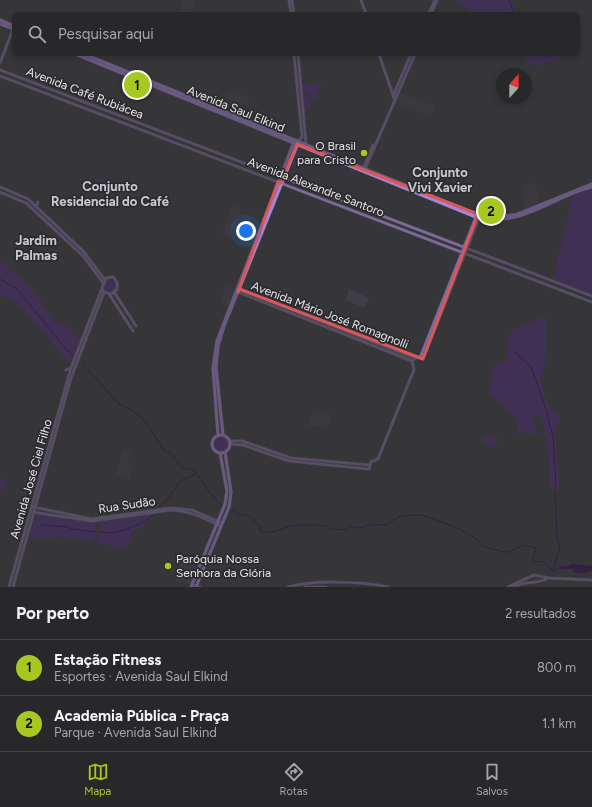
<!DOCTYPE html>
<html lang="pt">
<head>
<meta charset="utf-8">
<style>
  :root { --surface:#28282b; --page:#343437; --text:#f1f3f6; --muted:#a5a6a9; --line:#444447; --accent:#a6c821 }
  body { margin:0; font-family:Figtree,sans-serif; background:var(--page); color:var(--text) }
  .compass { position:absolute; left:496px; top:68px; width:36px; height:36px; border-radius:50%; background:var(--surface); box-shadow:0 2px 6px #0003; rotate:21deg }
  .you { position:absolute; left:246px; top:231px; width:14px; height:14px; margin:-10px; border:3px solid #fff; border-radius:50%; background:#1a73e8; box-shadow:0 0 0 6px #1a73e833 }
  .badge { display:grid; place-items:center; width:26px; height:26px; border-radius:50%; background:var(--accent); color:#111; font-size:13px; font-weight:700 }
  .pin { position:absolute; translate:-50% -50%; border:2px solid #fff; box-shadow:0 1px 4px #0006 }
  .list { margin:0; padding:0; list-style:none }
  h2 { display:flex; justify-content:space-between; align-items:center; height:52px; margin:0; padding:0 16px; font-size:17px }
  h2 small { font-size:13px; font-weight:400; color:var(--muted) }
  .list li { display:grid; grid-template-columns:26px 1fr auto; gap:12px; align-items:center; box-sizing:border-box; height:56px; padding:0 16px; border-top:1px solid var(--line) }
  .list b { display:block; font-size:15px; white-space:nowrap }
  .list p { margin:0; font-size:13px; white-space:nowrap; color:var(--muted) }
  .list em { font-size:13px; font-style:normal; color:var(--muted) }
  .icon { flex:none; width:22px; height:22px; fill:none; stroke:currentColor; stroke-width:2; stroke-linecap:round; stroke-linejoin:round }
  .map { position:relative; flex:none; width:592px; height:587px; overflow:hidden }
  .search { position:absolute; background:var(--surface); box-shadow:0 2px 6px #0003; left:12px; right:12px; top:12px; height:44px; display:flex; align-items:center; gap:10px; box-sizing:border-box; padding:0 14px; border-radius:6px; color:var(--muted); font-size:15px }
  .sheet { height:164px; background:var(--surface) }
  nav { display:flex; justify-content:space-around; align-items:center; box-sizing:border-box; height:56px; border-top:1px solid var(--line); background:var(--surface); font-size:11px; color:var(--muted) }
  nav a { display:grid; justify-items:center; gap:2px }
  nav .on { color:var(--accent) }
  .map>svg:first-child { display:block }
  .built { fill:#413d47 }
  .green { fill:#4c2c74 }
  .water { fill:#300954 }
  .lines { fill:none; stroke-linecap:round; stroke-linejoin:round }
  .stream { stroke:#300954; stroke-width:1 }
  .tertiary-casing { stroke:#525155; stroke-width:3.5 }
  .secondary-casing { stroke:#525155; stroke-width:4 }
  .tertiary { stroke:#7e6a9e; stroke-width:2.5 }
  .secondary { stroke:#a685d9; stroke-width:3 }
  .marked { fill:none; stroke:#da5758; stroke-width:3; stroke-linejoin:round }
  .poi-dot { fill:#a6c821; stroke:#2c2b2f; stroke-width:1.5 }
  .labels { text-anchor:middle; stroke-width:3.5; stroke-linejoin:round; paint-order:stroke }
  .street-label { font-size:12px; fill:#e6e5e8; stroke:#2c2b2f }
  .poi-label { font-size:12px; fill:#e6e5e8; stroke:#2c2b2f; text-anchor:end }
  .neighbourhood-label { font-size:13px; font-weight:bold; fill:#cbc9cf; stroke:#2c2b2f }
</style>
</head>
<body>
<div class="map">
<svg width="592" height="587" viewBox="0 0 592 587">
  <rect width="100%" height="100%" fill="#363539"/>
  <path class="built" d="M183,0H195L190,14H178Z
    M230,89L248,97L250,106L227,98Z
    M400,92L435,107L431,117L396,102Z
    M536,182L538,204L524,210L522,186Z
    M122,188L137,194L133,204L118,199Z
    M233,205L241,209L229,238L221,234Z
    M226,285L235,288L229,305L221,301Z
    M349,289L369,298L365,308L345,300Z
    M314,409L331,416L327,427L307,426Z
    M123,450L131,452L128,463L134,465L130,480L116,475Z
    M182,561L198,567L191,585L175,580Z"/>
  <path class="green" d="M456,0H512L517,14H473Z
    M524,54H558L560,59L538,66L525,60Z
    M321,82L316,102H313L310,96L302,90V85Z
    M303,94L309,99L310,107L305,114Z
    M97,179L117,187L113,196L93,189Z
    M592,190V294L553,279L572,197L586,191Z
    M0,260L33,290L54,320L70,329L80,340L69,364C53,344 24,303 0,294Z
    M104 285a6 6 0 1 1 12 0a6 6 0 1 1-12 0Z
    M546,315L545,365L540,380L549,408L554,410L561,420L555,427L559,488H551L548,448L542,418L533,414L537,434L518,433V422L500,402L488,393L494,364L507,360L508,337L513,330Z
    M486,434L498,438L495,448L482,442Z
    M213 444a8 8 0 1 1 16 0a8 8 0 1 1-16 0Z
    M0,477L7,480L4,490H0Z
    M39,514L97,523L93,542L60,536L44,540L30,537L35,518Z
    M152,514V520L146,521L141,528L133,530L126,549L96,543L102,522Z"/>
  <path class="water" d="M572,564L592,566V571C586,572 579,576 573,571L574,569H560V566H568Z"/>
  <g class="lines">
    <path class="stream" d="M509,0L514,14
      M0,279L17,289L72,356
      M515,352L531,367L544,403L553,437L556,486
      M82,363L119,404L133,411L145,421L165,452L171,453L181,467L194,470L210,493L222,507
      M159,507L168,499L180,481L196,474
      M230,510L241,515L244,514L253,519L255,523L259,525L260,530C268,536 278,530 287,527C300,524 315,525 328,526L331,529L348,530L349,526L359,528L374,524L385,525L401,516L417,515L426,516L460,529L478,540L482,546L504,552H509L524,545L536,548L533,561L544,562L553,571L560,568
      M42,525L68,527L72,529L96,532
      M99,532C115,536 142,525 153,515
      M553,570L560,547L557,537L555,492"/>
    <g class="tertiary-casing">
      <path id="tertiary" d="M289,0L291,14
        M292,0L294,14
        M361,0L366,14
        M428,14L435,0
        M431,14L437,0
        M294,54L302,137L298,141
        M298,54L306,144
        M379,54L395,101
        M0,63L13,29
        M0,70L592,296
        M0,76L592,302
        M393,96L411,54
        M363,169L373,145L375,146
        M365,169L415,54
        M0,187L28,199L84,252L105,280
        M0,192L26,203L83,256L104,284
        M36,207L38,202
        M239,289L414,358
        M114,292L136,326
        M238,292L412,361
        M109,294L133,331
        M420,358L476,217
        M66,370L71,368
        M230,441H242L291,458L369,465
        M230,444L243,445L289,461L369,469L371,462L378,459L411,377L414,370L412,361L417,357L423,359L479,218
        M33,507L92,519L171,508L192,510L222,523
        M32,512L92,521L171,510C190,511 204,518 221,526
        M192,585L200,587
        M9,587L71,368L106,278L113,277L117,282V289L111,294L104,292L102,289
        M13,587L71,378L104,292
        M288,587C313,580 362,581 388,587
        M305,587H326
        M508,587L534,575L549,578L592,580
        M514,587C525,580 537,585 548,578"/>
    </g>
    <g class="secondary-casing">
      <path id="secondary" d="M0,20L14,26
        M0,24L14,29
        M75,54L476,217C523,228 550,197 592,187
        M84,54L478,215L500,217L518,214L592,184
        M212 444a9 9 0 1 1 18 0a9 9 0 1 1-18 0Z
        M218,435L213,368L217,341L294,142
        M223,435L216,368L218,346L224,326L298,143
        M191,587L225,504L227,491L220,453
        M196,587L229,507L231,492L225,452"/>
    </g>
    <use href="#tertiary" class="tertiary"/>
    <use href="#secondary" class="secondary"/>
  </g>
  <path d="M0 0H592V587H0ZM297,144L483,216L477,217L423,359L239,289L238,292L278,182L281,183Z" fill="#363539" fill-opacity=".55" fill-rule="evenodd"/>
  <path class="marked" d="M297,144L483,216L477,217L423,359L239,289L238,292L278,182L281,183Z"/>
  <g class="poi-dot">
    <circle cx="364" cy="153" r="4"/>
    <circle cx="168" cy="566" r="4"/>
  </g>
  <g class="labels">
    <g class="street-label">
      <text transform="translate(85 93) rotate(21)" y="4">Avenida Café Rubiácea</text>
      <text transform="translate(236 109) rotate(22)" y="4">Avenida Saul Elkind</text>
      <text transform="translate(316 187) rotate(21)" y="4">Avenida Alexandre Santoro</text>
      <text transform="translate(330 315) rotate(21)" y="4">Avenida Mário José Romagnolli</text>
      <text transform="translate(31 479) rotate(-74)" y="4">Avenida José Ciel Filho</text>
      <text transform="translate(127 505) rotate(-8)" y="4">Rua Sudão</text>
    </g>
    <g class="poi-label">
      <text x="356" y="150">O Brasil<tspan x="356" dy="14">para Cristo</tspan></text>
      <text x="176" y="563" text-anchor="start">Paróquia Nossa<tspan x="176" dy="14">Senhora da Glória</tspan></text>
    </g>
    <g class="neighbourhood-label">
      <text x="440" y="177">Conjunto<tspan x="440" dy="15">Vivi Xavier</tspan></text>
      <text x="110" y="191">Conjunto<tspan x="110" dy="15">Residencial do Café</tspan></text>
      <text x="36" y="245">Jardim<tspan x="36" dy="15">Palmas</tspan></text>
    </g>
  </g>
</svg>
<svg class="compass" viewBox="-18 -18 36 36"><path d="M0-13l5 13h-10z" fill="#e53935"/><path d="M0 13l5-13h-10z" fill="#a5a6a9"/></svg>
<div class="you"></div>
<div class="pin badge" style="left:137px;top:85px">1</div>
<div class="pin badge" style="left:491px;top:211px">2</div>
<div class="search"><svg class="icon" aria-label="search" viewBox="0 0 24 24"><circle cx="10" cy="10" r="6"/><path d="M15 15l6 6"/></svg>Pesquisar aqui</div>
</div>
<section class="sheet">
<h2>Por perto<small>2 resultados</small></h2>
<ul class="list">
<li><span class="badge">1</span><div><b>Estação Fitness</b><p>Esportes · Avenida Saul Elkind</p></div><em>800 m</em></li>
<li><span class="badge">2</span><div><b>Academia Pública - Praça</b><p>Parque · Avenida Saul Elkind</p></div><em>1.1 km</em></li>
</ul>
</section>
<nav>
<a class="on"><svg class="icon" aria-label="map" viewBox="0 0 24 24"><path d="M3 6l6-2 6 2 6-2v14l-6 2-6-2-6 2zM9 4v14M15 6v14"/></svg>Mapa</a>
<a><svg class="icon" aria-label="directions" viewBox="0 0 24 24"><path d="M12 3l9 9-9 9-9-9zM9 14v-3h6M13 9l2 2-2 2"/></svg>Rotas</a>
<a><svg class="icon" aria-label="saved" viewBox="0 0 24 24"><path d="M7 4h10v16l-5-4-5 4z"/></svg>Salvos</a>
</nav>
</body>
</html>
